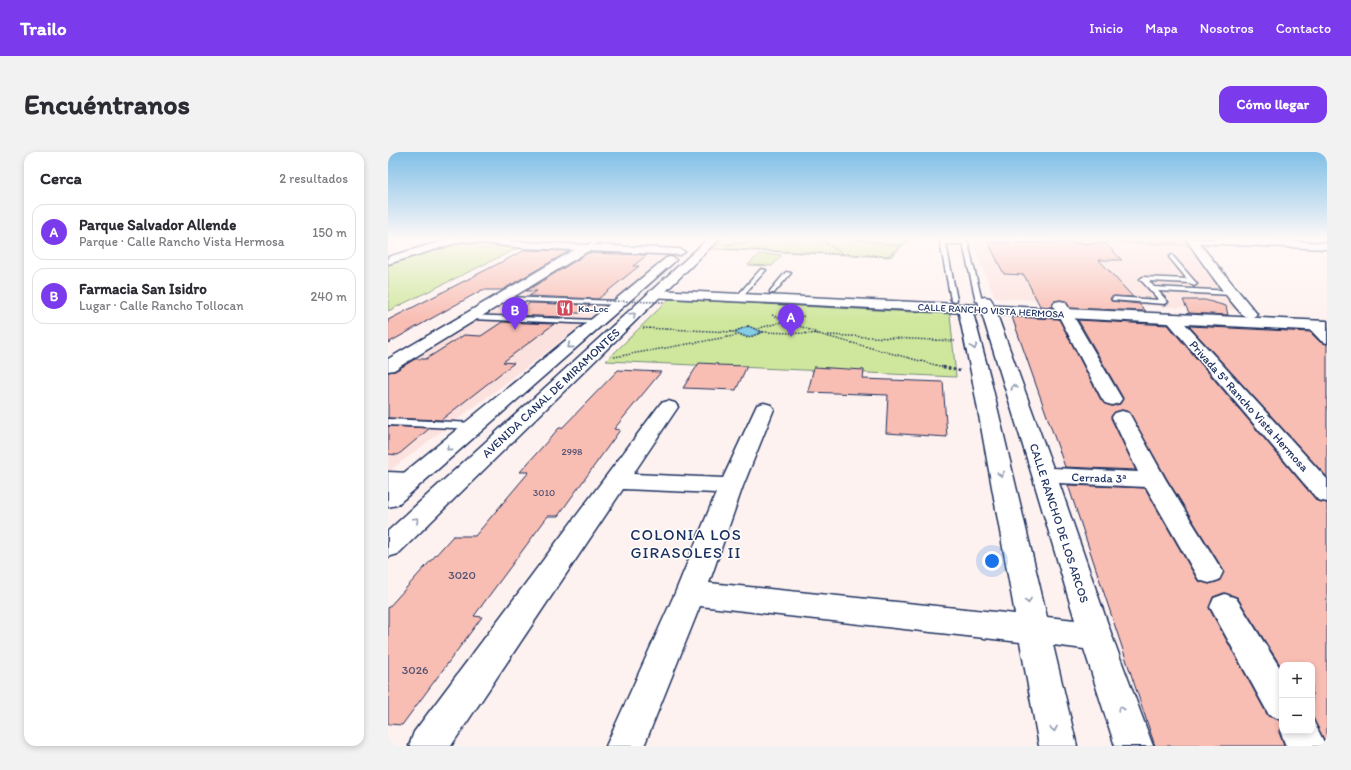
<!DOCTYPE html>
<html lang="es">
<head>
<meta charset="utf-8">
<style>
  :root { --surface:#fff; --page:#f2f2f3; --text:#2b2b33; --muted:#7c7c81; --line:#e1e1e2; --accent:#7c3aed }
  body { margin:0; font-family:Itim,sans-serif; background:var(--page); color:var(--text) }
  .controls { position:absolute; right:12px; bottom:12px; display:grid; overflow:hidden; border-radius:8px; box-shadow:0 2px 6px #0003 }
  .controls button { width:36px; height:36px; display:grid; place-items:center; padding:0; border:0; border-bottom:1px solid var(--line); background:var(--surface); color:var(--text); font:20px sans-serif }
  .you { position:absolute; left:604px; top:409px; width:14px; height:14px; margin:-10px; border:3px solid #fff; border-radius:50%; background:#1a73e8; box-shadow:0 0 0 6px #1a73e833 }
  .badge { display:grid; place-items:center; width:26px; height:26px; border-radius:50%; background:var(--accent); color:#fff; font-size:13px; font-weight:700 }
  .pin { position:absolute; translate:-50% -33px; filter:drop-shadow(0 1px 2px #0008) }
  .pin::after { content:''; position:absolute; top:21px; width:14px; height:12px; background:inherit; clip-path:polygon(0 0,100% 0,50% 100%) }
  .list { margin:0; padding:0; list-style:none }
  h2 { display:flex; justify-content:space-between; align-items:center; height:52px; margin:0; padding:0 16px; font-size:17px }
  h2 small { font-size:13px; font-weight:400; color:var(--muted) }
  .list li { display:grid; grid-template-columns:26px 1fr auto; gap:12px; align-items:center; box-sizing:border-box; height:56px; margin:0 8px 8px; padding:0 8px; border:1px solid var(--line); border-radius:12px }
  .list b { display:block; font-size:15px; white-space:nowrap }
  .list p { margin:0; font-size:13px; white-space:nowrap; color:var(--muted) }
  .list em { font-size:13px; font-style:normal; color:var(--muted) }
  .map { position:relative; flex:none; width:939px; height:594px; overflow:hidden; border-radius:12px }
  header { display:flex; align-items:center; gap:24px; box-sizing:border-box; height:56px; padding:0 20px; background:var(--accent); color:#fff }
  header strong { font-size:19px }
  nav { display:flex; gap:22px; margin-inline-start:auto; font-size:14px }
  .intro { display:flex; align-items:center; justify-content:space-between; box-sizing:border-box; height:96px; padding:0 24px }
  h1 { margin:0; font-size:28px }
  .button { padding:10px 18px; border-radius:12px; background:var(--accent); color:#fff; font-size:14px; font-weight:700 }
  main { display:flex; gap:24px; padding:0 24px }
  aside { flex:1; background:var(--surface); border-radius:12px; box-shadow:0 2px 6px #0003 }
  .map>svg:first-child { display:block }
  .built { fill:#fce2de }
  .green { fill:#cfe79c; stroke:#758b7d }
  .water { fill:#84cfe5; stroke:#5a8faf }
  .building { fill:#f8bdb3; stroke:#1b2f5e }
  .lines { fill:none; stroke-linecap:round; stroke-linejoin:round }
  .lane-casing { stroke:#1b2f5e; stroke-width:3 }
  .street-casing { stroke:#1b2f5e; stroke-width:3 }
  .secondary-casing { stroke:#1b2f5e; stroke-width:3 }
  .primary-casing { stroke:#1b2f5e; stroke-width:3 }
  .path-far1 { stroke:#1b2f5e; stroke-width:1.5; stroke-dasharray:1.5 1.5; stroke-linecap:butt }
  .path { stroke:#1b2f5e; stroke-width:2.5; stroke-dasharray:2.5 2.5; stroke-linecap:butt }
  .lane { fill:#fff; fill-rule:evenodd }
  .street { fill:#fff; fill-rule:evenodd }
  .secondary { fill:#fff; fill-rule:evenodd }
  .primary { fill:#fff; fill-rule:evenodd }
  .path-bridge { stroke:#1b2f5e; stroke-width:1.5; stroke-dasharray:1.5 1.5; stroke-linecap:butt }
  .oneway { stroke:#8d97ae }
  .labels { text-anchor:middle; stroke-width:3; stroke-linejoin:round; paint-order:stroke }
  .far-poi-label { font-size:10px; fill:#1b2f5e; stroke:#fff; text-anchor:start }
  .far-street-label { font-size:10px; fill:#1b2f5e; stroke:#fff }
  .number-label { font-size:10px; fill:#525273 }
  .street-label { font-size:12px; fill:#1b2f5e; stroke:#fff }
  .near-number-label { font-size:12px; fill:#525273 }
  .near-neighbourhood-label { font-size:16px; letter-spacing:1px; fill:#1b2f5e; stroke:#fff }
</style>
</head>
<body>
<header>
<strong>Trailo</strong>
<nav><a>Inicio</a><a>Mapa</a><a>Nosotros</a><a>Contacto</a></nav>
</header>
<div class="intro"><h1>Encuéntranos</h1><a class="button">Cómo llegar</a></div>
<main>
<aside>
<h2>Cerca<small>2 resultados</small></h2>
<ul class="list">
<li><span class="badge">A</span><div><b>Parque Salvador Allende</b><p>Parque · Calle Rancho Vista Hermosa</p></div><em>150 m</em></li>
<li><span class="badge">B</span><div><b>Farmacia San Isidro</b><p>Lugar · Calle Rancho Tollocan</p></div><em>240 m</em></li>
</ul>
</aside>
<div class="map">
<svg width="939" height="594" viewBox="0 0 939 594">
  <rect width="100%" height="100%" fill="#fef2f0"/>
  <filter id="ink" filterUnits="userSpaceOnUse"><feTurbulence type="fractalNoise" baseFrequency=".025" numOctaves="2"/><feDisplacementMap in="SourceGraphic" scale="8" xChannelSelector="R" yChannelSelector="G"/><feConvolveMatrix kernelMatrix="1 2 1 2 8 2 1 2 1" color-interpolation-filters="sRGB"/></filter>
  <g filter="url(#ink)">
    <path class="built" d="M583,87H653L682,90L801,93L814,114L849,158L607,146Z
      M201,96L291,100L0,320V211Z"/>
    <path class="green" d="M335,87H570H522L503,105L324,97Z
      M649,87H797L801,93L682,90Z
      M71,90L132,95L0,159V112Z
      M371,102L394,103L384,114L360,113Z
      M281,147L562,162L568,225L218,209Z"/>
    <path class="water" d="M360,174L374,180L360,185L347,180Z"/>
    <path class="building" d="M600,90L718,92L734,108H711L745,145L726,144L722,146L723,149L751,152L758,159L682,156L678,149L672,148L666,149L664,155L652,154L636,123L616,122Z
      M137,98L181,99L114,138H94L0,191V168Z
      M200,101L259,103L245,114H251L210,147L141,144L149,139H138Z
      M795,148H817L838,154L840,163L801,161Z
      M142,151L202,153L192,161H181L175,165L124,163Z
      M624,165L671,167L713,248L717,252L724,254L732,252L735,246L690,168L780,173L929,349L939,351V593L924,565V513H894V516L849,445L836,441L825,445L821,456L880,564L894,569L891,580L896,594H767L680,333L757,336L810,429L821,432L831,429L836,419L779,327L741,260L734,258L727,260L723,266L748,318L677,315Z
      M114,170L166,172L115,210L126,211L53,268L0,266V220L7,219L27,207H38L76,183L93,184Z
      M801,174L922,180L932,190L939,192V325Z
      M311,211L330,212L329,213L359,214L348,238L295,236Z
      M426,215L476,218L475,227L555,230L559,285L498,281L500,243L420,240Z
      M230,218L273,220L226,277L232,278L170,364H160L86,464L94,465L14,573L0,572V456L65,384H87L141,320H132L171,276H174Z
      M0,274L42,276L10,303L0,302Z"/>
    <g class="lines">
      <g class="lane-casing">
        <path id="lane" d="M209,87H215L200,97H196V95Z
          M799,87H806L803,89Z
          M555,88L577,89L580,91L594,149L593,150L588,149L575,92H558L569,148L566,150L563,148L552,90Z
          M784,103L809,132L806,134L802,131L761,129L766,135L844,139L847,141L844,143L770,139L780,150L777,152L724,148V146L726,145L771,148L752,127L755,125L799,127L781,105Z
          M373,117L378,118L352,147H348V145Z
          M398,120L403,121L386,141H382V139Z
          M113,145L232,149L235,151L232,153L111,148L110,147Z
          M79,163L209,168L213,170L209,172L82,167L78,165Z
          M0,267L87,271L92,274L87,277L0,273Z"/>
      </g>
      <g class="street-casing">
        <path id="street" d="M61,87H106L136,90L292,97L297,100L292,103L200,99L6,218L0,219V207L186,98L136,96L75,89L0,112V105Z
          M798,87H858L939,91V97L811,91L869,162L867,165C864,166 861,167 858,165C849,161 806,99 798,87Z
          M597,145L602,146L604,149L665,316L750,320L724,265L727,261L734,259L741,261L778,328L835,420L831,428L821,431L811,428L758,335L671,331L724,484L765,594H727L696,497L665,493L689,594H651L632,490L312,454L256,594H218L287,441L328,341L235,337L63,594H21L26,580L273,251L280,249L287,251L290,255L245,322L335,326L369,253L376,251L383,253L386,257L355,334L321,431L627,462L584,225L570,157L572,154L577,153L582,154L584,157L602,225L659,465L687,468L644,323L590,149L592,146Z
          M672,149L677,150L679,153L734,247L731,251L724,253L717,251L714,247L665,153L667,150Z
          M784,162L789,163L939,327V350L930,348L779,169L777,166L779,163Z
          M927,169L932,171L939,177V191L933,189L919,174L922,171Z
          M0,320L22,321L30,324L34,329L30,334L22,337L0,336Z
          M837,442L848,446L894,519V568L881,563L822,455L826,446Z
          M924,566L938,594H898L892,579L894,574V579H924Z"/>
      </g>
      <g class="secondary-casing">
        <path id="secondary" d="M267,138L939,169V179L262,145L260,142L262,139Z"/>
      </g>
      <g class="primary-casing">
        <path id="primary" d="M320,87H331L10,402L0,405V379Z
          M282,105L286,106L288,108L286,110L9,353L0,355V334L278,106Z"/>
      </g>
      <path class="path-far1" d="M416,87H425
        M432,87L455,102
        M463,87L512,94
        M681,87H707
        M707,88L791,91
        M338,93L379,87
        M337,97L501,104L520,87
        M384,163L434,183L559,216
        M360,174L375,180L360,186L345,180Z
        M255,176L345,180
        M368,177L416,164
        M375,180L431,182
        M440,183L567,189
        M226,205L351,183"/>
      <path class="path" d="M555,215L572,219"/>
      <use href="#lane" class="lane"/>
      <use href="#street" class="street"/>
      <use href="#secondary" class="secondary"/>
      <use href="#primary" class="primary"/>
      <path class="path-bridge" d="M217,149L277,150"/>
    </g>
    <defs><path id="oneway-chevron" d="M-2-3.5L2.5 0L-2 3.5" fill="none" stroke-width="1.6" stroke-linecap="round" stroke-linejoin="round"/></defs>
    <g class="oneway">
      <use href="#oneway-chevron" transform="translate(245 163) rotate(-43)"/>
      <use href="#oneway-chevron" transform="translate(182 194) rotate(140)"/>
      <use href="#oneway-chevron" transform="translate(586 195) rotate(76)"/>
      <use href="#oneway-chevron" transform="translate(626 235) rotate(-108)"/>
      <use href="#oneway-chevron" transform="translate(61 296) rotate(140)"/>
      <use href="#oneway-chevron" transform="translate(613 322) rotate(78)"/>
      <use href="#oneway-chevron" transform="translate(28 368) rotate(-43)"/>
      <use href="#oneway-chevron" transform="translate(640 449) rotate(78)"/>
      <use href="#oneway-chevron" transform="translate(733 557) rotate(-109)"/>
      <use href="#oneway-chevron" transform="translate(666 577) rotate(79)"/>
    </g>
  </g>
  <linearGradient id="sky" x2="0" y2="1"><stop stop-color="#80bfe7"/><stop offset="0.51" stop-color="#fff9f8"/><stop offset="1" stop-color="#fff9f8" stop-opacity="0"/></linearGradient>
  <rect width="939" height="170" fill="url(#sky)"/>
  <defs>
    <g id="restaurant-square" transform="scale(0.9)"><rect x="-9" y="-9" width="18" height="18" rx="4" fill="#d1495b" stroke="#fff"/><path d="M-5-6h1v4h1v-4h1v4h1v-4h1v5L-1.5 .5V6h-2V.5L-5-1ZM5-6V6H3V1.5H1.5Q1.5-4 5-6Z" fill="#fff"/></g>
  </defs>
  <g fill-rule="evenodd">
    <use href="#restaurant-square" x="177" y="156"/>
  </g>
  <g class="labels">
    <g class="far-poi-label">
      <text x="190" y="160">Ka-Loc</text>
    </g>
    <g class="far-street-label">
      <text transform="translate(603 158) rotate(3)" y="4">CALLE RANCHO VISTA HERMOSA</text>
    </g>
    <g class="number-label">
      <text x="184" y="303">2998</text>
      <text x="156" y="344">3010</text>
    </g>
    <g class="street-label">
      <text transform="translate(163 241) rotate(-43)" y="4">AVENIDA CANAL DE MIRAMONTES</text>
      <text transform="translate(861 254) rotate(48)" y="4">Privada 5ª Rancho Vista Hermosa</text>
      <text transform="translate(711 326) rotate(2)" y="4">Cerrada 3ª</text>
      <text transform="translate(671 371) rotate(72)" y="4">CALLE RANCHO DE LOS ARCOS</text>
    </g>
    <g class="near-number-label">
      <text x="74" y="427">3020</text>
      <text x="27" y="522">3026</text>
    </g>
    <g class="near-neighbourhood-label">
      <text x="298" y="388">COLONIA LOS<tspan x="298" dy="18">GIRASOLES II</tspan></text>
    </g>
  </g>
</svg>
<div class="controls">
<button>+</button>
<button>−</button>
</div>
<div class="you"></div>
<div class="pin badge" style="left:403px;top:185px">A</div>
<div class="pin badge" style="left:127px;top:178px">B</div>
</div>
</main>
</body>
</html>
